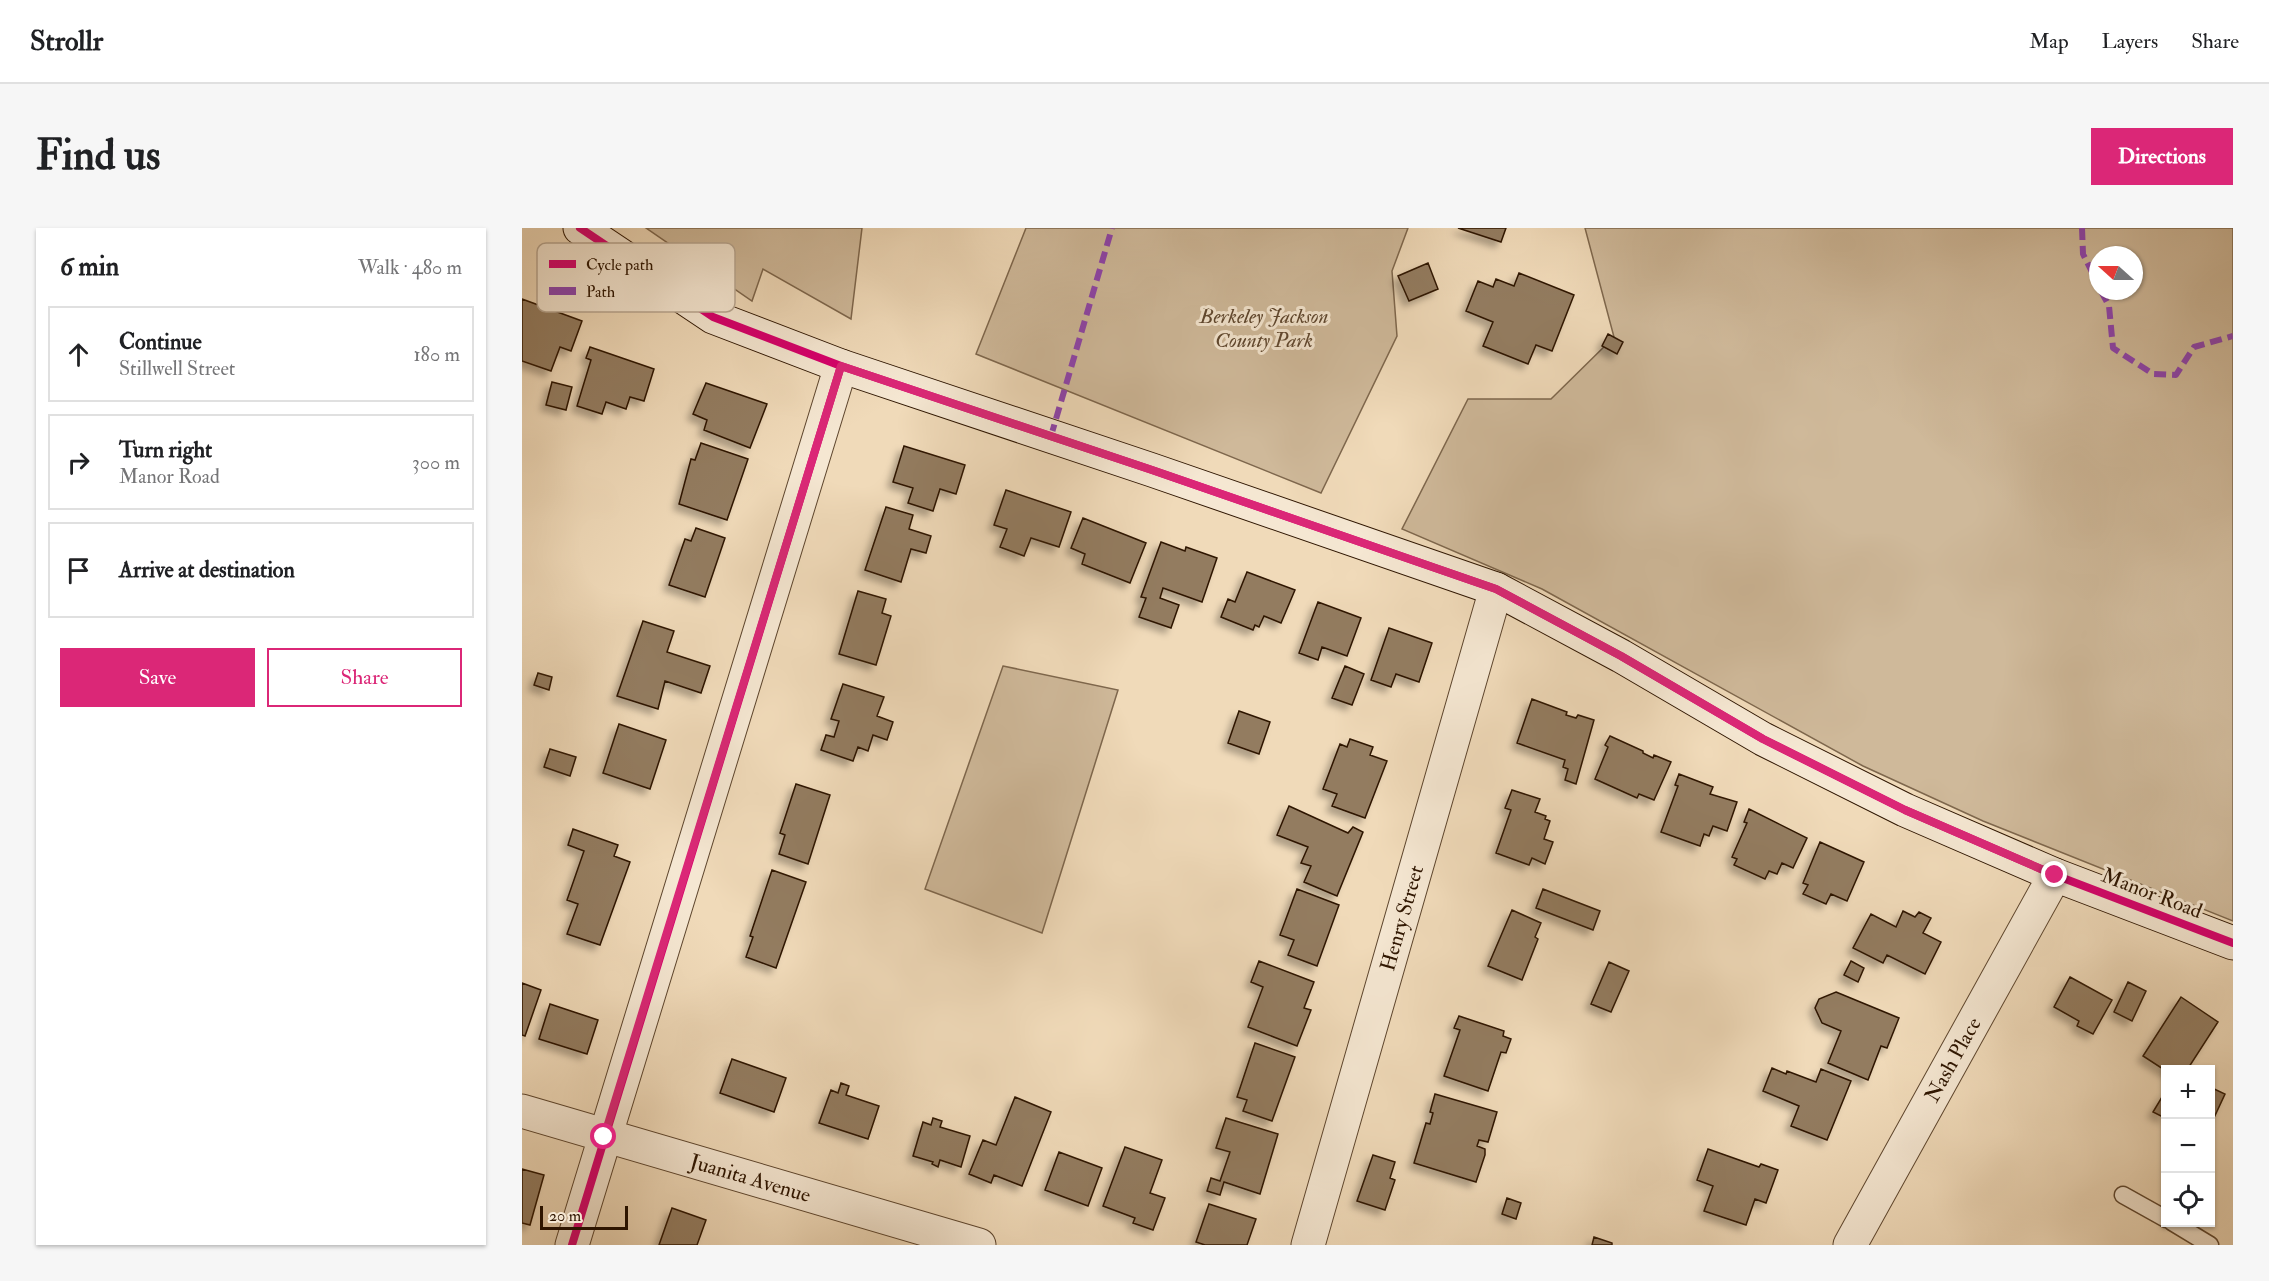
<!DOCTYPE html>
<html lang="en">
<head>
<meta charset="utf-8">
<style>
  :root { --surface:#fff; --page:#f6f6f6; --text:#202124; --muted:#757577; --line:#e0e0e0; --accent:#db2777 }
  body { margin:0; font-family:"IM FELL Double Pica",serif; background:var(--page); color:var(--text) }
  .controls { position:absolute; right:18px; bottom:18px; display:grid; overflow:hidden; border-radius:0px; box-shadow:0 2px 4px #0004 }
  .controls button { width:54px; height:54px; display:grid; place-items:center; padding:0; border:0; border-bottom:2px solid var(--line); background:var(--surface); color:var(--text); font:30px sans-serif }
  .compass { position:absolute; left:1567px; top:18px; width:54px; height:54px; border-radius:50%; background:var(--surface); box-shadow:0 2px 4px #0004; rotate:291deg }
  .scale { position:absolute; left:18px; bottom:15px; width:88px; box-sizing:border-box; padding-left:6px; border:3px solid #2e1500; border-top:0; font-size:16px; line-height:21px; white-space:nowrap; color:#2e1500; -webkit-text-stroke:4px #f5e7d2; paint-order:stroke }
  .stop { position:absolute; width:18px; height:18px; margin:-14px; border:4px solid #db2777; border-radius:50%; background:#fff }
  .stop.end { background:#db2777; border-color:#fff; box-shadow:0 2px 6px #0008 }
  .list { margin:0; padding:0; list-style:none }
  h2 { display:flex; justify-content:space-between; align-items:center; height:78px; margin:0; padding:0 24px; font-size:26px }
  h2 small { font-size:20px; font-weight:400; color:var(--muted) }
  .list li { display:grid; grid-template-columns:39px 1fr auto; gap:18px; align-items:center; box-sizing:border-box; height:96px; margin:0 12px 12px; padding:0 12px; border:2px solid var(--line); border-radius:0px }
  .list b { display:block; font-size:22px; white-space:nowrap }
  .list p { margin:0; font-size:20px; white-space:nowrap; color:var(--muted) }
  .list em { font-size:20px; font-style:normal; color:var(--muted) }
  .actions { display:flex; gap:12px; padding:18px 24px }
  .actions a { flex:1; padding:14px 0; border:2px solid var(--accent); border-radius:0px; text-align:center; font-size:21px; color:var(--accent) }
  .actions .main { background:var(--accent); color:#fff }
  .icon { flex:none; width:33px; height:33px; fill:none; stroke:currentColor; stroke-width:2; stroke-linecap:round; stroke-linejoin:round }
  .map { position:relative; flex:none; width:1711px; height:1017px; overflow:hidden; border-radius:0px }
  header { display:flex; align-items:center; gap:36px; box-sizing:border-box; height:84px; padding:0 30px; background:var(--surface); border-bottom:2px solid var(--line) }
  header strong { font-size:28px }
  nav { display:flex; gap:33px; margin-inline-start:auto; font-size:21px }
  .intro { display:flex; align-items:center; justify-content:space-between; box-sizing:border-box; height:144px; padding:0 36px }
  h1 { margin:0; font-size:42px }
  .button { padding:15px 27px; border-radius:0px; background:var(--accent); color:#fff; font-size:21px; font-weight:700 }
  main { display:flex; gap:36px; padding:0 36px }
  aside { flex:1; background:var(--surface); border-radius:0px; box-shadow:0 2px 4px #0004 }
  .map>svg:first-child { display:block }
  .green { fill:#cfb99a; stroke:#7e674d; stroke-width:1.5; fill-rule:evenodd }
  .building { fill:#937b60; stroke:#2e1500; stroke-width:1.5; filter:url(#shadow) }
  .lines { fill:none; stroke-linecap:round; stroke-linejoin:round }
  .lane-casing { stroke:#5e462e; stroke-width:19 }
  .street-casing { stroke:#5e462e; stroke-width:35 }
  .secondary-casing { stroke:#2e1500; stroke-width:35 }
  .lane { stroke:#f5e7d2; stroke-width:16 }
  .street { stroke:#f5e7d2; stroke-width:33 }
  .secondary { stroke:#f5e7d2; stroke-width:33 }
  .quiet { stroke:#8e44ad; stroke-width:6; stroke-dasharray:12 6; stroke-linecap:butt }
  .cycleway-casing { stroke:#f5e7d2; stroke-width:11 }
  .cycleway { stroke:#d6006c; stroke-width:8 }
  .route { stroke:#db2777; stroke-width:8 }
  .labels { text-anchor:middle; stroke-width:6; stroke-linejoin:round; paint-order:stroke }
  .park-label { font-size:21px; font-style:italic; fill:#5e462e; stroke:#f5e7d2 }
  .street-label { font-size:21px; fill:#2e1500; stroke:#f5e7d2 }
  .key { fill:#f5e7d2; stroke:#b9a893; stroke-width:1.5 }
  .key-label { font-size:16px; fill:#2e1500 }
</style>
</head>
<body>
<header>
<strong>Strollr</strong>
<nav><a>Map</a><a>Layers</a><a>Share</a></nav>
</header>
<div class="intro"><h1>Find us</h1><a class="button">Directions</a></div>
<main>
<aside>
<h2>6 min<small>Walk · 480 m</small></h2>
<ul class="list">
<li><svg class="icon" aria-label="ahead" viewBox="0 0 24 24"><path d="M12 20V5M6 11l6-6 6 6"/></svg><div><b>Continue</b><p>Stillwell Street</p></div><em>180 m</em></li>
<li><svg class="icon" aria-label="right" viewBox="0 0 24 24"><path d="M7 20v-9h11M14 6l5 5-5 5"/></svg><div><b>Turn right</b><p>Manor Road</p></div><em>300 m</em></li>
<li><svg class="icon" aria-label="arrive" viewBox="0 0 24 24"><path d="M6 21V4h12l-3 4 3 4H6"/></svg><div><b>Arrive at destination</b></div></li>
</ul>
<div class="actions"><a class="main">Save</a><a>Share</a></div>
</aside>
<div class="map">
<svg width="1711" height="1017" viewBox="0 0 1711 1017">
  <defs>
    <filter id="shadow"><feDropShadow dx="-5.5" dy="5.5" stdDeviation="3" flood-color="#0004"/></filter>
  </defs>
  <rect width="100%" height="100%" fill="#f0dab9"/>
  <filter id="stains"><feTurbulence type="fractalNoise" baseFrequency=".00333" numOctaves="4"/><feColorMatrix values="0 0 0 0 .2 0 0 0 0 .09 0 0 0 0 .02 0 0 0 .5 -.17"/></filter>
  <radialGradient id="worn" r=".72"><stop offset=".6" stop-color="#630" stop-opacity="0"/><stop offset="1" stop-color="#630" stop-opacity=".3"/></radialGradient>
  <path class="green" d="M124,0H340L329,91L241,41L230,73Z
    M504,0H886L870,43L875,108L799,265L454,126Z
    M1063,0H1711V693L1461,593L1341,538L1020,361L880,301L946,171H1029L1092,109ZM1576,27H1612V63H1576Z
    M481,438L596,462L520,705L403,661Z"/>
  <path class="building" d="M936,0H984L979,14Z
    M906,35L916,61L887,73L876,48Z
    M997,45L1052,67L1030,123L1014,117L1006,136L961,118L971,94L944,83L956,53L971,59L974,51L992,58Z
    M0,71L60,93L49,123L38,119L29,143L0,133Z
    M1086,106L1101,114L1095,126L1080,118Z
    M68,119L132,141L122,173L108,169L104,181L84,174L80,186L55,178L69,132L64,130Z
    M30,154L50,159L44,182L24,177Z
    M184,155L245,176L228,220L182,202L185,192L171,186Z
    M179,215L226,231L205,292L157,276L169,231L173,232Z
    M382,218L443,237L434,266L418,261L411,283L386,275L391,260L371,254Z
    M484,262L549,284L537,319L509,310L502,328L478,319L485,301L472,297Z
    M364,279L391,287L387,301L409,308L404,325L389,321L379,354L343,342Z
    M561,290L624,315L608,355L560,336L563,326L549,320Z
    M174,300L203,310L183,369L147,357L163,311L169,313Z
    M639,314L663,323L664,319L695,330L680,374L641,360L638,370L657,377L649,400L617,389L624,370L619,369Z
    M725,344L773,362L759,395L742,388L737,399L733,397L731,402L699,389L706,371L713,374Z
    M336,363L364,371L360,385L369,388L354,437L317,426Z
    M796,374L839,390L825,428L800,419L796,432L777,425Z
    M121,393L152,403L145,424L188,438L179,465L143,453L136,481L95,468Z
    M867,400L910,415L897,454L874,446L869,459L849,452Z
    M823,438L842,446L830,477L810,470Z
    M16,445L30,449L27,462L12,457Z
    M321,456L362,469L355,488L371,494L365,512L351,507L346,523L336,519L331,533L299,522L304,507L312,509L317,493L309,491Z
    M1010,471L1045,484L1044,487L1054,490L1056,487L1072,492L1054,556L1043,552L1046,541L1041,539L1043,532L995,515Z
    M717,483L748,494L737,526L706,515Z
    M97,496L144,512L128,561L81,545Z
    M1088,508L1121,523V525L1131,530L1132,527L1149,534L1132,572L1117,566L1115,570L1073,551L1086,519L1083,517Z
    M828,511L851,519L848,527L865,533L843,590L810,578L815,566L801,561L818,516L825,519Z
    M28,521L54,529L48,548L22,539Z
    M1157,546L1191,559L1188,566L1215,574L1205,603L1191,598L1187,608L1182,606L1178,618L1139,604L1156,558L1153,557Z
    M274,556L308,567L286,636L257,626L263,607L258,605Z
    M990,562L1018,571L1013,584L1024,588L1023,591L1028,593L1022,611L1031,614L1023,636L1010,630L1007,637L974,625L989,582L983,580Z
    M767,578L826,605L831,599L841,604L815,668L782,654L789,638L779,635L786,619L755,607Z
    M1227,581L1285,610L1271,640L1260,635L1255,646L1247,643L1243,651L1212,637L1215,631L1210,629L1225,595L1222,594Z
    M51,601L96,617L92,628L108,634L78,717L45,706L56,676L45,672L62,623L46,617Z
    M1298,614L1342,634L1325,673L1309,666L1304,676L1281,666L1286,657L1281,655Z
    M250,642L284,654L254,740L224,729L231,709L228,708Z
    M775,661L817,677L795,738L766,727L772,712L758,707Z
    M1021,661L1078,683L1071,702L1014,680Z
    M990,682L1019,695L1013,709L1016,711L1000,752L966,738Z
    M1381,683L1393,689L1397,684L1409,690L1401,705L1419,714L1403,746L1365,727L1361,735L1331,720L1349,686L1374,699Z
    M737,733L792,754L782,780L789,782L775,818L726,799L741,759L729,754Z
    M1329,733L1342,740L1336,754L1322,747Z
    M1087,734L1107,743L1089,784L1069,776Z
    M1548,749L1590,772L1571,806L1555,798L1557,793L1532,779Z
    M1606,754L1624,763L1610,793L1592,784Z
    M0,755L19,762L3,808L0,807Z
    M1314,764L1377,790L1365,820L1359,818L1346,852L1306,835L1319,803L1300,795L1293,780L1297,771Z
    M1659,769L1696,794L1665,842L1644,843L1621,828Z
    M28,776L76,792L65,826L17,811Z
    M937,788L982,803L981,808L989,811L984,825L979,824L966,863L922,848L938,802L932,800Z
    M733,815L773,829L750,893L721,883L725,872L715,869Z
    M210,831L264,850L252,884L198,865Z
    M1250,840L1264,846L1265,843L1294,854L1299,841L1329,853L1305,912L1269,898L1277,878L1241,863Z
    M319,855L327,858L324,867L357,878L346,911L297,895L309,862L316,865Z
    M1688,859L1703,866L1690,894L1688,893Z
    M1643,864H1644L1643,890L1631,884Z
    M913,866L975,884L966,914L957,912L955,918L963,921V927L954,954L892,935L904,895L908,896L911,885L908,884Z
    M493,869L529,884L500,958L472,947L469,955L447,946L461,912L474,917Z
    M411,890L420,893L418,899L448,908L439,939L418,932L416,939L410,936L411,934L391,928L401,894L409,897Z
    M704,890L756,906L738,966L702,954L698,967L685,963L689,950L698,953L708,924L694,920Z
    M603,919L640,932L628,965L643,970L631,1002L611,995L613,990L581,978Z
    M1186,921L1237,939L1239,936L1256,942L1244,975L1233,971L1224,997L1182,983L1191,958L1175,952Z
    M537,924L580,940L566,978L523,962Z
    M851,927L873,934L868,950L873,952L863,982L835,973Z
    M0,941L22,947L8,997L0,995Z
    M985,970L999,975L994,991L980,986Z
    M687,976L734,991L725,1017H683L674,1014Z
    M150,980L184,992L175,1017H137Z
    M1072,1009L1090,1015V1017H1070Z"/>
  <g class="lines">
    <g class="lane-casing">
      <path id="lane" d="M1601,967L1644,991
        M1650,994L1688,1017"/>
    </g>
    <g class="street-casing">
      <g id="street">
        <path id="s1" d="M0,883L457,1017"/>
        <path d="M50,1017L319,138"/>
        <path id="s2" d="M786,1017L974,361"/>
        <path id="s3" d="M1328,1017L1533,647"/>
      </g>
    </g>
    <g class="secondary-casing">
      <path id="secondary" d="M58,0L191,89L319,138L630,242L974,361L1099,428L1241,511L1383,582L1533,647L1711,715"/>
    </g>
    <use href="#lane" class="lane"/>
    <use href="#street" class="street"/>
    <use href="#secondary" class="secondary"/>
    <path class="quiet" d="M1560,0L1561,26L1576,56
      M1579,63L1587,78L1591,120L1631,146L1654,147L1672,119L1711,108
      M529,208L590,0"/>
    <g class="cycleway-casing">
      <path id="cycleway" d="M58,0L191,89L319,138L630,242L974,361L1099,428L1241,511L1383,582L1533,647L1711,715
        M50,1017L319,138"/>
    </g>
    <use href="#cycleway" class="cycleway"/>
  </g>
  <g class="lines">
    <path class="route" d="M82,909L319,138L630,242L974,361L1099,428L1241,511L1383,582L1533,647"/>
  </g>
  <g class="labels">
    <g class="park-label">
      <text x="742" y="95">Berkeley Jackson<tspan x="742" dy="24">County Park</tspan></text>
    </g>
    <g class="street-label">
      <text transform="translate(1630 665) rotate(21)" y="7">Manor Road</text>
      <text dy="7" stroke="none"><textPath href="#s2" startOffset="340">Henry Street</textPath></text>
      <text dy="7" stroke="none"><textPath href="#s3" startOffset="212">Nash Place</textPath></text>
      <text dy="7" stroke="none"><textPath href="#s1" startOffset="238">Juanita Avenue</textPath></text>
    </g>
  </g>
  <rect x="15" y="15" width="198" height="69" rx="9" class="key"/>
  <rect x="27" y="32" width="27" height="8" fill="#d6006c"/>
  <rect x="27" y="59" width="27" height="8" fill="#8e44ad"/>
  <g class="key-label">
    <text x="64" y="42">Cycle path</text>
    <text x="64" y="69">Path</text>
  </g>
  <rect width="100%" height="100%" filter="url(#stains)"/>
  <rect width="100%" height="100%" fill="url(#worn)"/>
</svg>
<div class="controls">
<button>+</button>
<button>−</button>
<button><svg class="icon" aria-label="locate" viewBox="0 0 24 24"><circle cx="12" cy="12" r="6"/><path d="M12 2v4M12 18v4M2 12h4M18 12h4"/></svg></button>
</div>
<svg class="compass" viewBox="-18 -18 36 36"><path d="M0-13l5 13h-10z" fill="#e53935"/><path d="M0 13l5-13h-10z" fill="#757577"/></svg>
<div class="scale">20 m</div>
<div class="stop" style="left:82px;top:909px"></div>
<div class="stop end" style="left:1533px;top:647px"></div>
</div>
</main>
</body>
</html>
